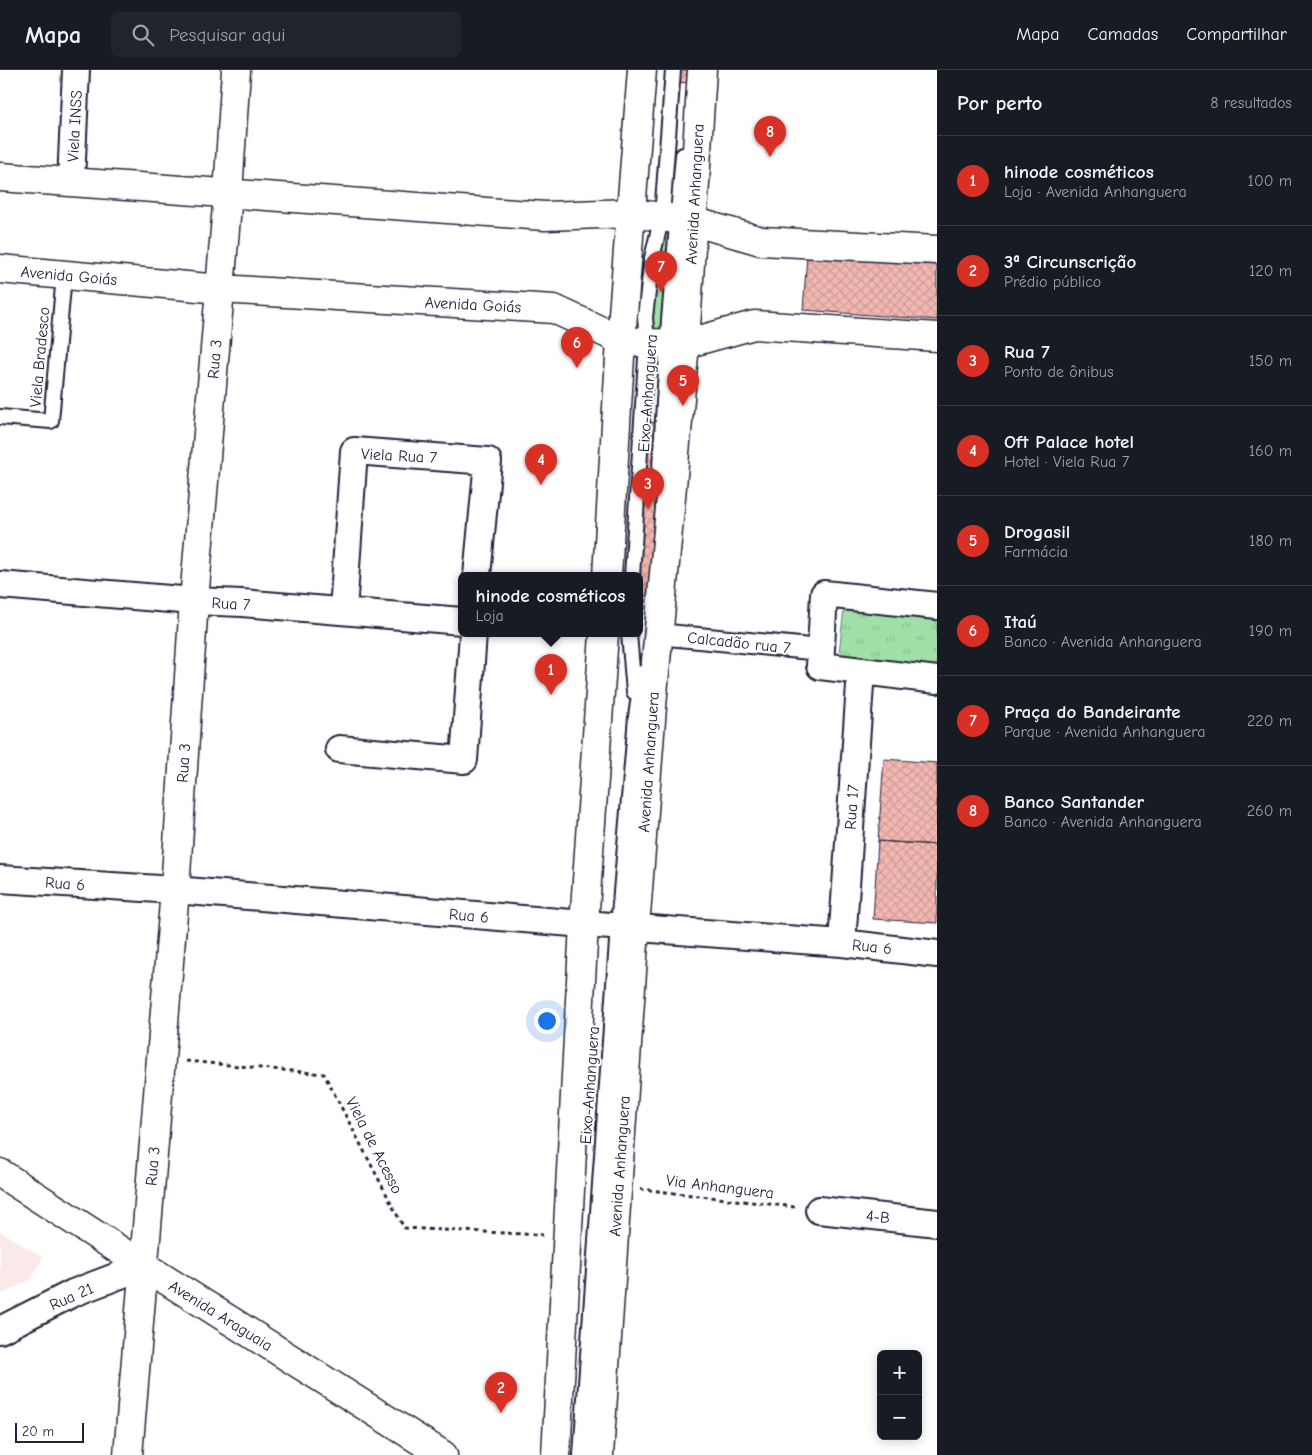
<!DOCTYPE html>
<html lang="pt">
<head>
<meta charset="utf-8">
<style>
  :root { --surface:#171b24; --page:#20242c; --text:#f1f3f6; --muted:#9ea1a6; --line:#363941; --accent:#d93025 }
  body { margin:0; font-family:"Comic Neue",sans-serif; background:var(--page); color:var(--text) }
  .controls { position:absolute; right:15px; bottom:15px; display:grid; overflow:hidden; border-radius:8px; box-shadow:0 2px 12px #0003 }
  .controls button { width:45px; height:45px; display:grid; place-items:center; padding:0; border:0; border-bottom:1px solid var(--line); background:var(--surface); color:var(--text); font:25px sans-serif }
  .scale { position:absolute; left:15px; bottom:12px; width:69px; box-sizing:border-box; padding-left:5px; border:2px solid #22223b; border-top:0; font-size:14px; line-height:18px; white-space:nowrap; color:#22223b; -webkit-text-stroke:4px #fff; paint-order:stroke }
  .you { position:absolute; left:546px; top:950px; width:18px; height:18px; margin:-12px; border:4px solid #fff; border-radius:50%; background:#1a73e8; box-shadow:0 0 0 8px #1a73e833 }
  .badge { display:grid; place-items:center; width:32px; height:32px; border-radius:50%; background:var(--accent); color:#fff; font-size:16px; font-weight:700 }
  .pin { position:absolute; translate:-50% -41px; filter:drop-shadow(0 1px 2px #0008) }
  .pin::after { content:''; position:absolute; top:26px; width:18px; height:15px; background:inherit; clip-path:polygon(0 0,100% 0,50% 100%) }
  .popup { position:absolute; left:458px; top:502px; width:185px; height:65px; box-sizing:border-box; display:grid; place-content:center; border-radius:8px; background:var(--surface); filter:drop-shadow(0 1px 4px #0005); font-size:16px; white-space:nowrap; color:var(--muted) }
  .popup b { font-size:19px; color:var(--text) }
  .popup::after { content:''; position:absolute; left:50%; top:100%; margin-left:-10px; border:10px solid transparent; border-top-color:var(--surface) }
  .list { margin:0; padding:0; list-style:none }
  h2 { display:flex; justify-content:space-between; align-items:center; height:65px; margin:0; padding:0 20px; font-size:21px }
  h2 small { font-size:16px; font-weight:400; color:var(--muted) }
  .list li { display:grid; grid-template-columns:32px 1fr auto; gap:15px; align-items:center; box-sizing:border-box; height:90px; padding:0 20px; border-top:1px solid var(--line) }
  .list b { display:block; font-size:19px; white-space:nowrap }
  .list p { margin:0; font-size:16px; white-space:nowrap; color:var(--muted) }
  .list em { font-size:16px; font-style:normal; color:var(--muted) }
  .icon { flex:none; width:28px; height:28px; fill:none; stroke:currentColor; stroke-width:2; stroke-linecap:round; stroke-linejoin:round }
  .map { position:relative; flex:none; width:937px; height:1385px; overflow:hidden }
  header { display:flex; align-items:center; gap:30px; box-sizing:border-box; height:70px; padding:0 25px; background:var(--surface); border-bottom:1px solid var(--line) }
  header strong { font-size:24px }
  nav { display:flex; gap:28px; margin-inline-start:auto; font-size:18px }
  .search { width:350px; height:45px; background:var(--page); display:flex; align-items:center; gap:12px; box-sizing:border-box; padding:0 18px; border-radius:8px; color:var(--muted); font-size:19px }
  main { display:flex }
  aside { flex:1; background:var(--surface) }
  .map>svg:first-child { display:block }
  .built { fill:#fbe9e7 }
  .park { fill:url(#park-tufts); stroke:#608072 }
  .building { fill:url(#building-cross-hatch); stroke:#22223b }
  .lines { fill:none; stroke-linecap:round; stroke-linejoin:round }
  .service-casing { stroke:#22223b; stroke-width:18 }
  .pedestrian-casing { stroke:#22223b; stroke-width:24 }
  .minor-casing { stroke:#22223b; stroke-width:30 }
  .tertiary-casing { stroke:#22223b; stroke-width:31 }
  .secondary-casing { stroke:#22223b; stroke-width:31 }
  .primary-casing { stroke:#22223b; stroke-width:31 }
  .path { stroke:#22223b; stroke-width:3; stroke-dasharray:4 4; stroke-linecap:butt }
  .service { stroke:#fff; stroke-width:14 }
  .pedestrian { stroke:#fff; stroke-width:20 }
  .minor { stroke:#fff; stroke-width:26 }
  .tertiary { stroke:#fff; stroke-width:28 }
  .secondary { stroke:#fff; stroke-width:28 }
  .primary { stroke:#fff; stroke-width:28 }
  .labels { text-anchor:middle; stroke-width:4; stroke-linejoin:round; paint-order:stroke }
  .street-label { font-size:16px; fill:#22223b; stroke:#fff }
</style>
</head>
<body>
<header>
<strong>Mapa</strong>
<div class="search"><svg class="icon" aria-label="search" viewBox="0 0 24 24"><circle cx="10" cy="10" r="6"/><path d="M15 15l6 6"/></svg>Pesquisar aqui</div>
<nav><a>Mapa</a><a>Camadas</a><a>Compartilhar</a></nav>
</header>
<main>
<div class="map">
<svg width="937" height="1385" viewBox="0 0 937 1385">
  <defs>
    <pattern id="park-tufts" width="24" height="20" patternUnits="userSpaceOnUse" patternTransform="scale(1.25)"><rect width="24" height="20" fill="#9fdfa8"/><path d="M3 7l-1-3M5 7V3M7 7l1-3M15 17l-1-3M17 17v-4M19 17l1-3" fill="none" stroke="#89bf92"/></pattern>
    <pattern id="building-cross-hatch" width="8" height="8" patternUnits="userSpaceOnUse" patternTransform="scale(1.25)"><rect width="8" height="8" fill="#f2b7b0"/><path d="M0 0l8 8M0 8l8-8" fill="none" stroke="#cf9d98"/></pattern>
  </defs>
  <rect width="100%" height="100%" fill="#fff"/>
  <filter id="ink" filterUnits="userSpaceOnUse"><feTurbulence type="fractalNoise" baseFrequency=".02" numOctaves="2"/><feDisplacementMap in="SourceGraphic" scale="10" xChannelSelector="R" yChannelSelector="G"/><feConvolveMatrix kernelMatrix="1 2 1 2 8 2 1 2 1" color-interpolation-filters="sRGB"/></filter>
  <g filter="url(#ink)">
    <path class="built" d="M0,1161L43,1188L30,1210L0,1225Z"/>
    <path class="park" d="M664,161L673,194L666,251L656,268L648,250Z
      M844,538L937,549V603L838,592Z"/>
    <path class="building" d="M676,0H689L688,13L675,12Z
      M807,185L937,195V250L803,240Z
      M649,352L661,353L648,527L640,526V506H636Z
      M884,689L937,693V775L878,771Z
      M878,771L937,775V853L873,849Z"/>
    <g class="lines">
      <g class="service-casing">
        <path id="service" d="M0,347L51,351L64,205
          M659,415L669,250L683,85
          M632,506L647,273L645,247L652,188L662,146L673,0
          M629,564L634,622
          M581,1385L618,857L636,647L642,603"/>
      </g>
      <g class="pedestrian-casing">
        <path id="pedestrian" d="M658,564L820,580"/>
      </g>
      <g class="minor-casing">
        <path id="minor" d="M71,112L76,0
          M0,515L194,531L242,533L462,551
          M937,536L824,524L820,596L937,610
          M343,541L354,381L488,391L477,506
          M339,679L464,690L473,564
          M0,809L175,820L584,854L842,873L937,884
          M842,873L861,601
          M819,1140L937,1153
          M0,1260L73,1223L144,1196"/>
      </g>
      <g class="tertiary-casing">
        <path id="tertiary" d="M128,1385L175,820L194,531L228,123L236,0"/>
      </g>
      <g class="secondary-casing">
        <path id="secondary" d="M0,1103L144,1196L443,1385"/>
      </g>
      <g class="primary-casing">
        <path id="primary" d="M0,107L545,146L631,143L692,151L761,171L937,180
          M0,199L220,219L554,239L621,270L647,273L685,274L754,255L937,267
          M607,506L621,270L642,0
          M556,1385L584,854L604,564
          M599,1385L635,858L653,624L685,274L702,0"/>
      </g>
      <path class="path" d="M186,991L324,1004L404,1158L543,1165
        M640,1119L795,1137"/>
      <use href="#service" class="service"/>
      <use href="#pedestrian" class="pedestrian"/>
      <use href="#minor" class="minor"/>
      <use href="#tertiary" class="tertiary"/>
      <use href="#secondary" class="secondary"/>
      <use href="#primary" class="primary"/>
    </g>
  </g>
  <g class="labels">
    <g class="street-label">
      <text transform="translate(74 56) rotate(-87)" y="6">Viela INSS</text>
      <text transform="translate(694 124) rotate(-87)" y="6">Avenida Anhanguera</text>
      <text transform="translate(69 205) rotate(5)" y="6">Avenida Goiás</text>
      <text transform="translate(473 234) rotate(3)" y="6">Avenida Goiás</text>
      <text transform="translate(39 287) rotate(-85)" y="6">Viela Bradesco</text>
      <text transform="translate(214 289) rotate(-85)" y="6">Rua 3</text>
      <text transform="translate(647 323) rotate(-86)" y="6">Eixo-Anhanguera</text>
      <text transform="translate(399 385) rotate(3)" y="6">Viela Rua 7</text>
      <text transform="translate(231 533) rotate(3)" y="6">Rua 7</text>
      <text transform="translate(739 572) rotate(6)" y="6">Calcadão rua 7</text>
      <text transform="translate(648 692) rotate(-86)" y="6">Avenida Anhanguera</text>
      <text transform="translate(183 693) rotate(-86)" y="6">Rua 3</text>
      <text transform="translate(851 737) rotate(-86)" y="6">Rua 17</text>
      <text transform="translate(65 813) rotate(4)" y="6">Rua 6</text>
      <text transform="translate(469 845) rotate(5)" y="6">Rua 6</text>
      <text transform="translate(872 876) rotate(6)" y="6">Rua 6</text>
      <text transform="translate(589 1015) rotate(-86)" y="6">Eixo-Anhanguera</text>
      <text transform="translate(375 1075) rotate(63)" y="6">Viela de Acesso</text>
      <text transform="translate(152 1096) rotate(-85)" y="6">Rua 3</text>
      <text transform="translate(619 1096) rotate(-86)" y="6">Avenida Anhanguera</text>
      <text transform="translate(720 1116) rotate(7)" y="6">Via Anhanguera</text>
      <text transform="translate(878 1146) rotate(6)" y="6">4-B</text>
      <text transform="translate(71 1226) rotate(-24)" y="6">Rua 21</text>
      <text transform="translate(221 1245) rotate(32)" y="6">Avenida Araguaia</text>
    </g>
  </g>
</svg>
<div class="controls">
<button>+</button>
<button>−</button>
</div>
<div class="scale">20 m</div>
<div class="you"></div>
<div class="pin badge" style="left:551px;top:625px">1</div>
<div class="popup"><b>hinode cosméticos</b>Loja</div>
<div class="pin badge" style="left:501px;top:1343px">2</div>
<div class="pin badge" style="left:648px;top:439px">3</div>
<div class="pin badge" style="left:541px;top:415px">4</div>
<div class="pin badge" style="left:683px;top:336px">5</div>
<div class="pin badge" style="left:577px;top:298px">6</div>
<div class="pin badge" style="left:661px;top:222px">7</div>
<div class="pin badge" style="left:770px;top:87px">8</div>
</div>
<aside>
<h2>Por perto<small>8 resultados</small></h2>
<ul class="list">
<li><span class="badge">1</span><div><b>hinode cosméticos</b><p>Loja · Avenida Anhanguera</p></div><em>100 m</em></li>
<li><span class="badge">2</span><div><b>3ª Circunscrição</b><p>Prédio público</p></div><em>120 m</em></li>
<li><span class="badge">3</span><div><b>Rua 7</b><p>Ponto de ônibus</p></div><em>150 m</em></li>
<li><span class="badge">4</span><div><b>Oft Palace hotel</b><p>Hotel · Viela Rua 7</p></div><em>160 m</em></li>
<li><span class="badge">5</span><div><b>Drogasil</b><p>Farmácia</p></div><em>180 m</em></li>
<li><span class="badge">6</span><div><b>Itaú</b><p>Banco · Avenida Anhanguera</p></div><em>190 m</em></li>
<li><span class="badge">7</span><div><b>Praça do Bandeirante</b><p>Parque · Avenida Anhanguera</p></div><em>220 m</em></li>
<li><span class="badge">8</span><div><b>Banco Santander</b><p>Banco · Avenida Anhanguera</p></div><em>260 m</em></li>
</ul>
</aside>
</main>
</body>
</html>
